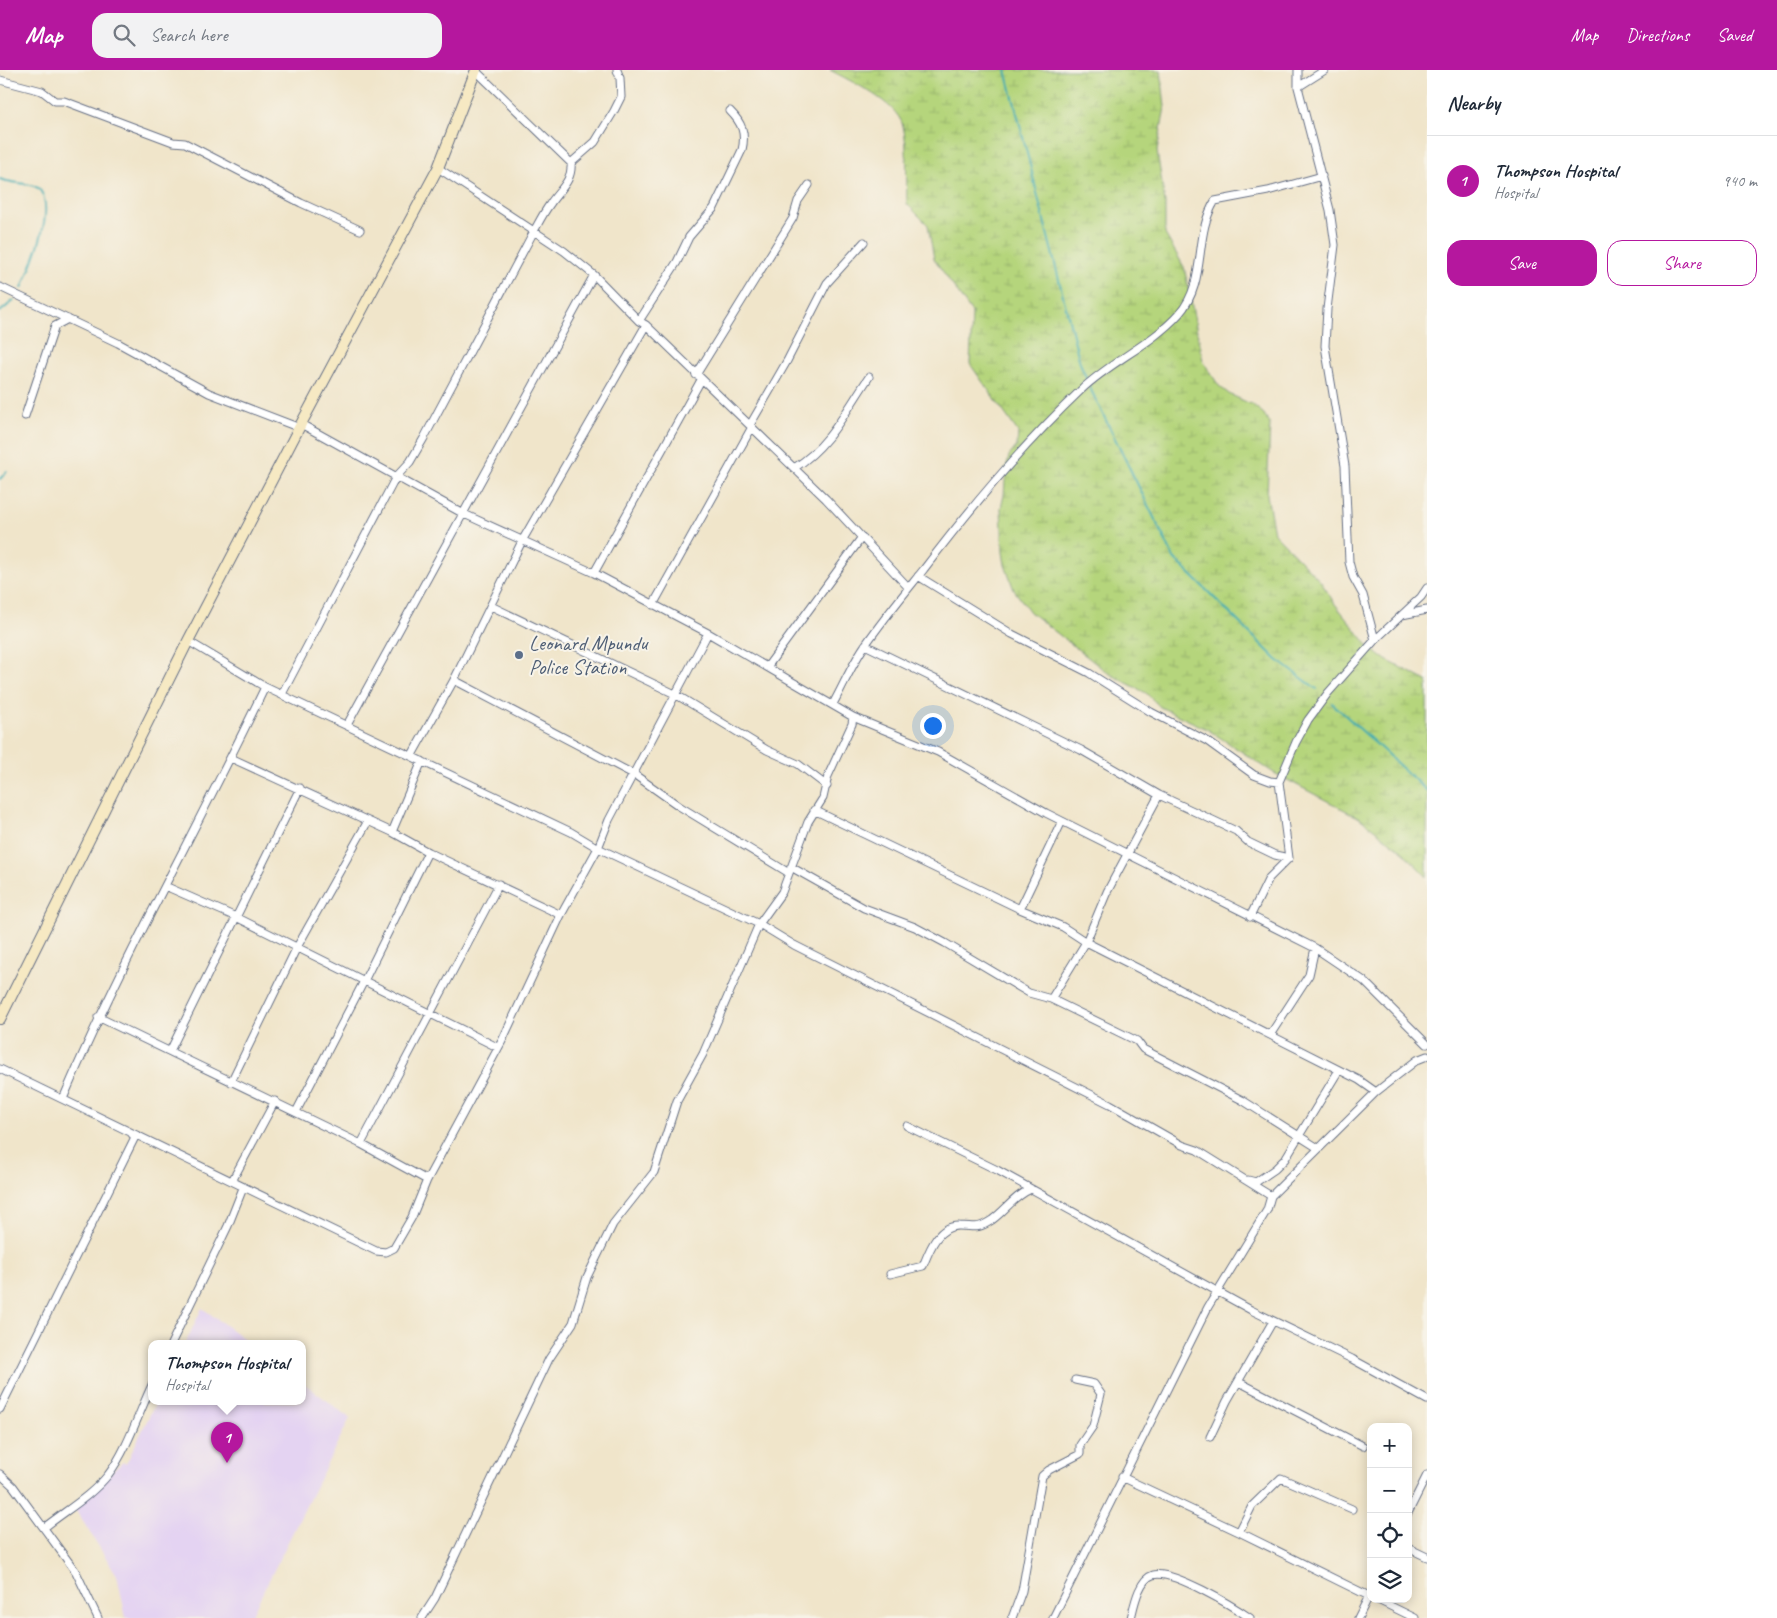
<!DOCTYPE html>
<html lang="en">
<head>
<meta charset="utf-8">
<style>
  :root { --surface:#fff; --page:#f2f2f3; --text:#1f2937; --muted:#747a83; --line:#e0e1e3; --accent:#b5179e }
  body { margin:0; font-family:Caveat,sans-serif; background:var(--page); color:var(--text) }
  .controls { position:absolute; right:15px; bottom:15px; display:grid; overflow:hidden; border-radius:10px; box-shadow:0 2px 12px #0003 }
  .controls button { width:45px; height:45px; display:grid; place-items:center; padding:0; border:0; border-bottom:1px solid var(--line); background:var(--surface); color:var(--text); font:25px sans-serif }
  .you { position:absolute; left:932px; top:655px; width:18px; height:18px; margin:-12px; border:4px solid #fff; border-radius:50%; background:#1a73e8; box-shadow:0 0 0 8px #1a73e833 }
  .badge { display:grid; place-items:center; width:32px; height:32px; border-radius:50%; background:var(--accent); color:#fff; font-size:16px; font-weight:700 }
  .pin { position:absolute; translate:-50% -41px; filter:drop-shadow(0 1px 2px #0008) }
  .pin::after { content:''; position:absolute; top:26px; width:18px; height:15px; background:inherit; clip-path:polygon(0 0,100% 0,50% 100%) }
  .popup { position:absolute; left:148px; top:1270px; width:158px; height:65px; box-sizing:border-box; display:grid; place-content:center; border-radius:10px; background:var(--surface); filter:drop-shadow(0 1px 4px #0005); font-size:16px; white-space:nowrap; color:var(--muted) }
  .popup b { font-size:19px; color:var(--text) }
  .popup::after { content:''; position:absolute; left:50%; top:100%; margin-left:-10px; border:10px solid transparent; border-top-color:var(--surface) }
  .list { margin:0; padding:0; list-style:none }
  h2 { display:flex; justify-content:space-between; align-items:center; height:65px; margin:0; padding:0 20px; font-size:21px }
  h2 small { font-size:16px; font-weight:400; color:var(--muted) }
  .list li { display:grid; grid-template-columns:32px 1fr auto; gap:15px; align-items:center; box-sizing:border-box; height:90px; padding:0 20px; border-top:1px solid var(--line) }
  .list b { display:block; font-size:19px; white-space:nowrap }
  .list p { margin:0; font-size:16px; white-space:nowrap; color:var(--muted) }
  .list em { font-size:16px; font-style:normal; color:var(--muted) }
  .actions { display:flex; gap:10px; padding:15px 20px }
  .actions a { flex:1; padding:11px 0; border:1px solid var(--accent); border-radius:15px; text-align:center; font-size:18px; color:var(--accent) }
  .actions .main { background:var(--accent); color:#fff }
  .icon { flex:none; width:28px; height:28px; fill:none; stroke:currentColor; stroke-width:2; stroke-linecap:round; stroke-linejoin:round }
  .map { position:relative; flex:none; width:1427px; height:1548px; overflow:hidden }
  header { display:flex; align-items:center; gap:30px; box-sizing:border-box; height:70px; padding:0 25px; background:var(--accent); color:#fff }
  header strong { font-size:24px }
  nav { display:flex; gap:28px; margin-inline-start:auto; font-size:18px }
  .search { width:350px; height:45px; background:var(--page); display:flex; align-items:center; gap:12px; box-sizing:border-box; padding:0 18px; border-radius:15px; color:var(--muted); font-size:19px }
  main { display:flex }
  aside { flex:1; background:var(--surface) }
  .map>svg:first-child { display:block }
  .built { fill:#e4d3f2 }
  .wetland { fill:url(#wetland-marsh); stroke:#68826d }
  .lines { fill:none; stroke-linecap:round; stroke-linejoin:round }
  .stream { stroke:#39abb2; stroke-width:2 }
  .street-casing { stroke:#666f84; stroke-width:9 }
  .secondary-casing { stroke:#666f84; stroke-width:12 }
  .street { stroke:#fff; stroke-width:7 }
  .secondary { stroke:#f6e9c3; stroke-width:10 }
  .service-dot { fill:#5c6f8a; stroke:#f7f3e8; stroke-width:2 }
  .labels { text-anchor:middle; stroke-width:4; stroke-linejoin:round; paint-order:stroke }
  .service-label { font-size:21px; fill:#4e5e75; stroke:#f7f3e8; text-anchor:start }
</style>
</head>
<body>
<header>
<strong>Map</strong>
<div class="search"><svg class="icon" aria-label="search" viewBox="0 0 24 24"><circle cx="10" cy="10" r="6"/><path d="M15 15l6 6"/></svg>Search here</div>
<nav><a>Map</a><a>Directions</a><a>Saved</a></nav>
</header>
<main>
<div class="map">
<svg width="1427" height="1548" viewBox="0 0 1427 1548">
  <defs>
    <pattern id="wetland-marsh" width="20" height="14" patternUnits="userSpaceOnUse" patternTransform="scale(1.25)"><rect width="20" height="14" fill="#b5d57c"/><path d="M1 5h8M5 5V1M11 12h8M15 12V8" fill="none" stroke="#9bb76e"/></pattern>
  </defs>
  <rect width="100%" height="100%" fill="#f7f3e8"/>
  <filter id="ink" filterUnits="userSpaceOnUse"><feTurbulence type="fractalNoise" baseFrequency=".02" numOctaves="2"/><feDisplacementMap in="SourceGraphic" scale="10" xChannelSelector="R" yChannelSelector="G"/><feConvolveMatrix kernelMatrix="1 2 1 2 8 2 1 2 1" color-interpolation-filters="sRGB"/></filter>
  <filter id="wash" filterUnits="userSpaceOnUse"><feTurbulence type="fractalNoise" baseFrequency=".0096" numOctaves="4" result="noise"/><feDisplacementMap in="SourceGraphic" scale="20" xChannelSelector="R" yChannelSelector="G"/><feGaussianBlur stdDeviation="1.12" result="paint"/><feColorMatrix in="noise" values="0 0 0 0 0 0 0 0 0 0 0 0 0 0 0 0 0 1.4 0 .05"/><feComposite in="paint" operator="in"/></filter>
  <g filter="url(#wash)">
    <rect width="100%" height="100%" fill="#f0e5ca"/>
    <path class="built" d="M202,1238L251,1274H185Z
      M302,1312L350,1348L250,1548H126L117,1505L73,1436L123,1392L126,1394L156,1332H302Z"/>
    <path class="wetland" d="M830,0H1161L1165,37L1157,81L1165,133V164L1184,197L1203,291L1219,316L1229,324L1253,335L1264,344L1270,355L1267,425L1274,463L1321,512L1335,534L1371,579L1386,590L1427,611V807L1400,779L1358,747L1274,703L1207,659L1160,637L1146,623L1108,603L1030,542L1014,520L1005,495L1003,482L1001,438L1004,425L1006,398L1009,386L1017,376L1018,362L970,294L972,243L934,189L928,155L907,134C906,113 908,75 903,56C897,32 850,11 830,0Z"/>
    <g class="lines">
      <path class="stream" d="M1006,0L1080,293L1088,312
        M0,109C11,114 31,112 38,118C58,136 31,197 22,218
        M0,242L14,230
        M1089,316L1174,488L1277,590L1317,619
        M0,409L7,401
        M1332,633L1427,721"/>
    </g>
  </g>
  <g filter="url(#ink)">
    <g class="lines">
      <g class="street-casing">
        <path id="street" d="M1298,0V17L1330,140L1335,175L1327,239L1325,276L1345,396L1349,492L1353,507L1363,525L1375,570
          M0,10L42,21L55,31H64L173,72L185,73L301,133L360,160
          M1298,17L1325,0
          M571,93L595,72L614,41L621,27L620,8L617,0
          M438,98L564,181L594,205L639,251L646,255L826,429L908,517
          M0,217L118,273L209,323L300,358
          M639,251L677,192L689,167L714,138L742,80C746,63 742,53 730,41
          M696,305L793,148L798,131L809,115
          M25,346L55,256L68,249
          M301,354L462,443L594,503L708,563L853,647L852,654L828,706L823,728L808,752L782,822L759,854L703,984L677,1031L654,1102L613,1154L587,1207L573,1253L549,1289L435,1528L422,1548
          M750,355L787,291L827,213L864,172
          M794,398C829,377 847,339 869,307
          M594,503L701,310
          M918,506L1012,564L1089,603L1151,642L1207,671L1254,705L1270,711L1279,712
          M653,535L752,357
          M491,536L675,624L767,680L798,694L827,716
          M1402,545L1427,540
          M188,571L265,617L571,762L598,778L761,855L794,875L1110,1034L1182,1075L1197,1080L1271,1126
          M767,597L862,467
          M454,610L635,705L679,736L789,803
          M282,624L396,407L410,392L424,368L534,161C539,152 544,142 550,134C559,120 573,111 571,93L476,1
          M833,634C844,614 853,592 866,574C884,548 904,524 924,499C972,436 1023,375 1081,320C1111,291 1151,275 1179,244C1208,211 1193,166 1215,131L1268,121L1322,106
          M853,647L938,682L1046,743L1315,878L1364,911L1427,974
          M347,655L594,205
          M412,685L454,610L522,471L646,255
          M231,688L392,762L428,782L561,845
          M1159,725L1236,761L1248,772L1275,785L1289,788
          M814,740L1020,839L1063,857L1086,872L1359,1010L1376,1022
          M392,762L422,691
          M791,797L864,838L915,857L945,873L1029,923L1051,929L1086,872L1107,822L1159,725L1081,680L865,575
          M165,816L236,847L497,977
          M1020,839L1062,751
          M1250,847L1269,808L1289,788L1279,712L1296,672L1308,650L1328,623L1375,570L1421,527L1427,518
          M1051,929L1137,971L1143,979L1242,1030L1318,1078
          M98,947L361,1074L427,1110
          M1270,965L1309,905L1315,878
          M170,981L300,718
          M0,999L376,1181L386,1182L394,1178L412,1147L427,1110L502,971L561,845L598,778L609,750L708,563
          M231,1012L296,879L368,751
          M63,1029C123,888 199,755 265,617
          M296,1042L364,911L428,782
          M907,1056L997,1100L1251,1240L1352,1289L1427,1330
          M361,1074L499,814
          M1248,1110L1256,1112L1275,1099L1285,1089L1339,1000
          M232,1111L275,1031
          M890,1204L923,1196C929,1181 938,1155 959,1156C975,1156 977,1160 992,1150C1006,1140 1014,1126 1031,1119
          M171,1274L228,1156L243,1118
          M1239,1312L1363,1376
          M0,1339L135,1067L132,1064
          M1210,1367L1227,1331L1273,1251
          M0,1404L13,1416L76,1502L98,1548
          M1122,1407L1239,1462L1371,1527
          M1408,1443L1427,1405
          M45,1457C65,1441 91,1426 108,1405C127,1380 138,1345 152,1315
          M1239,1462L1252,1436L1281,1408L1352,1439
          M1408,1478L1427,1487
          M1376,1529L1415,1548
          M1012,1548L1022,1521L1042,1406L1049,1400L1080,1384V1375L1093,1356L1101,1324L1094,1314L1075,1310
          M1053,1548L1208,1237L1267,1140L1271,1126L1376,1022L1417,990L1427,986
          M1131,1548C1134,1536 1139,1509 1153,1505C1172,1499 1234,1537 1250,1548
          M1358,1548L1370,1524"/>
      </g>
      <g class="secondary-casing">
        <path id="secondary" d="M0,949L188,571L301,354L438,98L476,0"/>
      </g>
      <use href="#street" class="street"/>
      <use href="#secondary" class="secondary"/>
    </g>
  </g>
  <circle class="service-dot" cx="519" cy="585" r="5"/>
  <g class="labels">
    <g class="service-label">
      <text x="529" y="580">Leonard Mpundu<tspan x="529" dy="24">Police Station</tspan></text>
    </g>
  </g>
</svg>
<div class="controls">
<button>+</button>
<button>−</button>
<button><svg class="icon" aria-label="locate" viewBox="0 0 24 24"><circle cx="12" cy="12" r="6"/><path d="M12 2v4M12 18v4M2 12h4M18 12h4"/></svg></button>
<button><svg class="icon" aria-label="layers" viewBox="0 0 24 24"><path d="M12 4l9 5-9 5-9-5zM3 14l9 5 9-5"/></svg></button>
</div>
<div class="you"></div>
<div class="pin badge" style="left:227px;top:1393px">1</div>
<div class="popup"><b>Thompson Hospital</b>Hospital</div>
</div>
<aside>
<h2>Nearby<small></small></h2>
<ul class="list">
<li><span class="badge">1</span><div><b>Thompson Hospital</b><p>Hospital</p></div><em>940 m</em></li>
</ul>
<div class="actions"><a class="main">Save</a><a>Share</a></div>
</aside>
</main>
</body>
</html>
